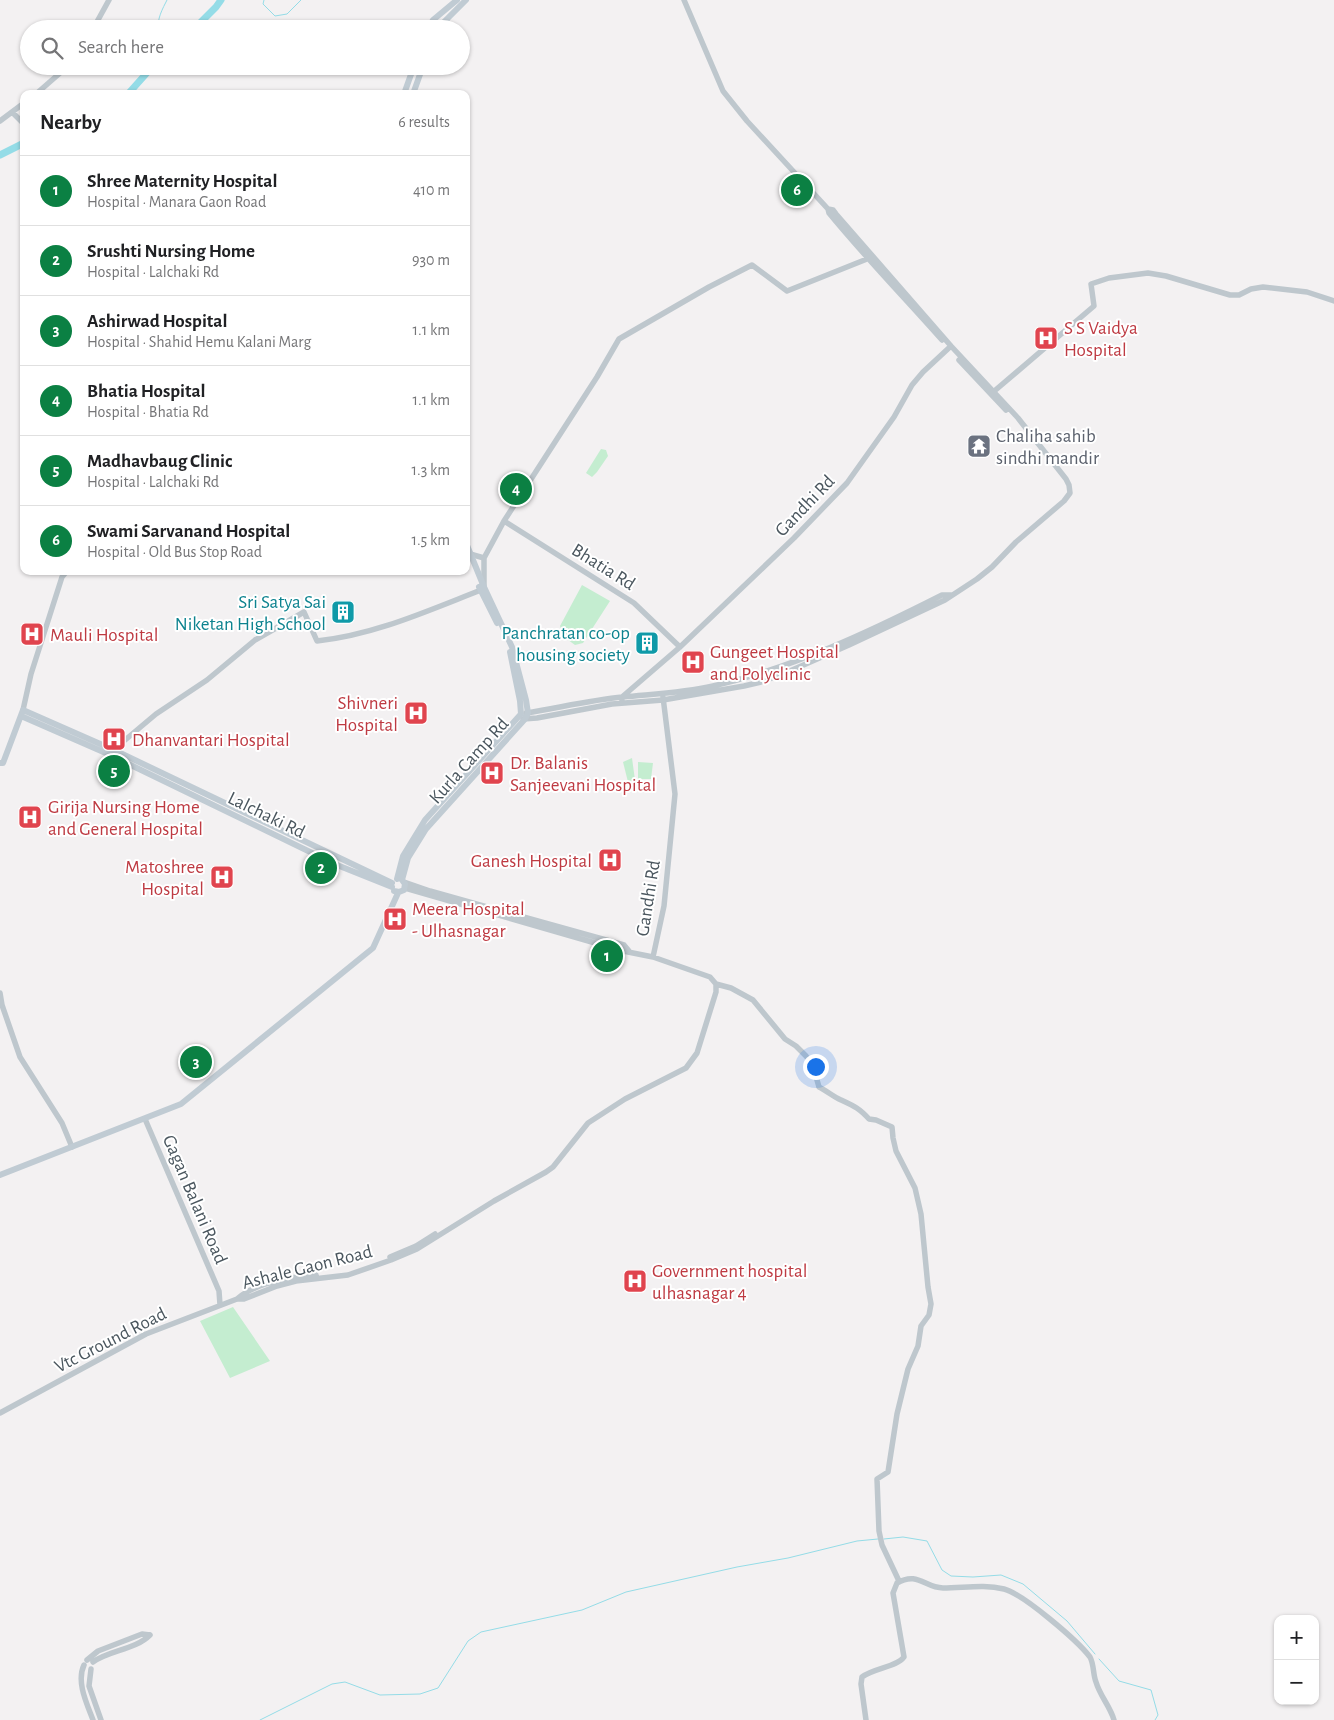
<!DOCTYPE html>
<html lang="en">
<head>
<meta charset="utf-8">
<style>
  :root { --surface:#fff; --page:#f6f6f6; --text:#202124; --muted:#757577; --line:#e0e0e0; --accent:#0b8043 }
  body { margin:0; font-family:"Alegreya Sans",sans-serif; background:var(--page); color:var(--text) }
  .controls { position:absolute; right:15px; bottom:15px; display:grid; overflow:hidden; border-radius:10px; box-shadow:0 1px 4px #0004 }
  .controls button { width:45px; height:45px; display:grid; place-items:center; padding:0; border:0; border-bottom:1px solid var(--line); background:var(--surface); color:var(--text); font:25px sans-serif }
  .you { position:absolute; left:815px; top:1066px; width:18px; height:18px; margin:-12px; border:4px solid #fff; border-radius:50%; background:#1a73e8; box-shadow:0 0 0 8px #1a73e833 }
  .badge { display:grid; place-items:center; width:32px; height:32px; border-radius:50%; background:var(--accent); color:#fff; font-size:16px; font-weight:700 }
  .pin { position:absolute; translate:-50% -50%; border:2px solid #fff; box-shadow:0 1px 5px #0006 }
  .list { margin:0; padding:0; list-style:none }
  h2 { display:flex; justify-content:space-between; align-items:center; height:65px; margin:0; padding:0 20px; font-size:21px }
  h2 small { font-size:16px; font-weight:400; color:var(--muted) }
  .list li { display:grid; grid-template-columns:32px 1fr auto; gap:15px; align-items:center; box-sizing:border-box; height:70px; padding:0 20px; border-top:1px solid var(--line) }
  .list b { display:block; font-size:19px; white-space:nowrap }
  .list p { margin:0; font-size:16px; white-space:nowrap; color:var(--muted) }
  .list em { font-size:16px; font-style:normal; color:var(--muted) }
  .icon { flex:none; width:28px; height:28px; fill:none; stroke:currentColor; stroke-width:2; stroke-linecap:round; stroke-linejoin:round }
  .map { position:relative; flex:none; width:1334px; height:1720px; overflow:hidden }
  .search { position:absolute; background:var(--surface); box-shadow:0 1px 4px #0004; left:20px; top:20px; width:450px; height:55px; display:flex; align-items:center; gap:12px; box-sizing:border-box; padding:0 18px; border-radius:28px; color:var(--muted); font-size:19px }
  .panel { position:absolute; background:var(--surface); box-shadow:0 1px 4px #0004; left:20px; top:90px; width:450px; height:485px; border-radius:10px }
  .map>svg:first-child { display:block }
  .green { fill:#c4edd0 }
  .lines { fill:none; stroke-linecap:round; stroke-linejoin:round }
  .stream { stroke:#94dce7; stroke-width:1 }
  .river { stroke:#94dce7; stroke-width:7 }
  .tertiary { stroke:#bec7cd; stroke-width:5.5 }
  .secondary { stroke:#c0cbd3; stroke-width:6 }
  .labels { text-anchor:middle; stroke-width:4; stroke-linejoin:round; paint-order:stroke }
  .health-label { font-size:19px; fill:#be3a42; stroke:#fff; text-anchor:start }
  .worship-label { font-size:19px; fill:#5b616d; stroke:#fff; text-anchor:start }
  .street-label { font-size:19px; fill:#4a565e; stroke:#fff }
  .culture-label { font-size:19px; fill:#0d838f; stroke:#fff; text-anchor:end }
</style>
</head>
<body>
<div class="map">
<svg width="1334" height="1720" viewBox="0 0 1334 1720">
  <rect width="100%" height="100%" fill="#f3f1f2"/>
  <path class="green" d="M601,449L606,450L608,456L597,472L592,477L586,473Z
    M582,585L610,601L583,643L575,645L564,637L560,626Z
    M632,758L635,780L628,782L623,762Z
    M638,762L653,763L651,779H638Z
    M233,1307L270,1361L230,1378L200,1321Z"/>
  <g class="lines">
    <path class="stream" d="M264,0L263,4L275,16L287,14L301,0
      M159,29C156,20 163,8 167,0
      M884,1539L903,1537L927,1541L942,1570L951,1576L973,1577L1001,1575L1023,1584L1067,1621L1095,1654
      M1099,1659L1119,1681L1151,1690L1158,1715L1155,1720
      M260,1720L332,1684L345,1682L380,1695L420,1694L438,1688L468,1641L481,1632L582,1610L626,1592L737,1567L788,1558L857,1541L878,1539"/>
    <path class="river" d="M194,29L216,7L221,0
      M128,94L153,66
      M0,155L24,143"/>
    <path class="tertiary" d="M684,0L723,91L747,121L828,209L829,213C865,257 904,297 942,340
      M93,29L109,0
      M36,94L68,66
      M12,112L24,124
      M0,121L24,103
      M959,360L1006,410
      M992,393L1094,306L1091,284L1109,278L1148,273L1166,276L1230,295H1239L1251,289L1263,287L1307,292L1334,301
      M504,521L634,603L680,647
      M466,555L470,554L484,558
      M622,703V697L680,647L794,538L847,483L894,417L912,385L923,372L951,346
      M23,710L31,674L62,577L67,571
      M526,713C558,708 590,700 623,697C653,694 683,693 713,686C793,668 869,632 942,595H951
      M523,719L537,718L612,704L663,700L744,686L761,682L783,674L849,645L945,600L977,579L992,567L1016,542L1064,501L1070,493L1069,485L1066,479L1018,418L951,346L836,214L833,210L828,209
      M112,751L156,714L207,680L255,640L304,612L317,641C374,635 427,611 481,590L484,587V558L504,521L597,377L619,339L709,287L752,265L787,291L867,259
      M404,882L430,891L624,945L629,951
      M405,888L623,951L653,957L710,977L716,984L731,988L753,1000L785,1039L796,1046L806,1056L813,1066L819,1087C827,1091 834,1097 841,1100C854,1106 859,1108 869,1119L876,1120L892,1127L893,1138L896,1151L915,1188L921,1214L928,1287L931,1304L929,1315L921,1326L918,1346L908,1369L897,1414L888,1472L877,1479L879,1531L882,1545L899,1581
      M653,957L664,906L675,794L663,697
      M0,993L2,1005L20,1057L62,1123L72,1147
      M145,1119L219,1291L220,1305
      M390,1257L416,1246L435,1234
      M237,1299C256,1282 292,1277 316,1275
      M0,1413L146,1334L237,1299H244L277,1286L296,1281L348,1275L391,1260L417,1249L494,1201L546,1172L553,1167L588,1123L625,1099L686,1068L697,1053L716,992V984
      M87,1660L98,1651L142,1634L150,1635
      M93,1662C110,1650 135,1650 150,1635
      M84,1665C76,1682 87,1704 93,1720
      M91,1669L89,1686L101,1720
      M866,1720L861,1684L862,1677C874,1668 897,1667 904,1657L893,1593L897,1583C918,1571 925,1588 943,1588C964,1588 984,1584 1004,1589C1023,1594 1077,1640 1090,1657C1094,1664 1093,1675 1096,1682C1100,1696 1110,1706 1114,1720"/>
    <path class="secondary" d="M428,29L433,20L457,0
      M437,29L466,0
      M404,94L414,66
      M413,94L423,66
      M479,587L497,623
      M21,716L108,754L337,865L392,887
      M0,763H3L23,710L114,750L392,883
      M397,879L403,856L425,820L521,714L520,701L510,652
      M402,880L408,858L426,829L525,719L528,713L526,700L512,647L484,587L466,543
      M394,891L399,892L404,890L405,884L402,880
      M0,1175L181,1104L373,948L398,893"/>
  </g>
  <defs>
    <g id="hospital-square" transform="scale(1.25)"><rect x="-9" y="-9" width="18" height="18" rx="4" fill="#e0444e" stroke="#fff"/><path d="M-5-5h3v3.5h4V-5h3V5h-3V1.5h-4V5h-3Z" fill="#fff"/></g>
    <g id="temple-square" transform="scale(1.25)"><rect x="-9" y="-9" width="18" height="18" rx="4" fill="#6b7280" stroke="#fff"/><path d="M0-6L5-2H3V0L6.5 2.5H4V6H1.5V3h-3V6H-4V2.5H-6.5L-3 0V-2H-5Z" fill="#fff"/></g>
    <g id="building-square" transform="scale(1.25)"><rect x="-9" y="-9" width="18" height="18" rx="4" fill="#0f9aa8" stroke="#fff"/><path d="M-4-6H4V6H1V3H-1V6H-4ZM-2.5-4.3h1.7v1.8h-1.7ZM.8-4.3h1.7v1.8H.8ZM-2.5-1h1.7V.8h-1.7ZM.8-1h1.7V.8H.8Z" fill="#fff"/></g>
  </defs>
  <g fill-rule="evenodd">
    <use href="#hospital-square" x="1046" y="338"/>
    <use href="#temple-square" x="979" y="446"/>
    <use href="#building-square" x="343" y="612"/>
    <use href="#hospital-square" x="32" y="634"/>
    <use href="#building-square" x="647" y="643"/>
    <use href="#hospital-square" x="693" y="662"/>
    <use href="#hospital-square" x="416" y="713"/>
    <use href="#hospital-square" x="114" y="739"/>
    <use href="#hospital-square" x="492" y="773"/>
    <use href="#hospital-square" x="30" y="817"/>
    <use href="#hospital-square" x="610" y="860"/>
    <use href="#hospital-square" x="222" y="877"/>
    <use href="#hospital-square" x="395" y="919"/>
    <use href="#hospital-square" x="635" y="1281"/>
  </g>
  <g class="labels">
    <g class="health-label">
      <text x="1064" y="334">S S Vaidya<tspan x="1064" dy="22">Hospital</tspan></text>
      <text x="50" y="641">Mauli Hospital</text>
      <text x="710" y="658">Gungeet Hospital<tspan x="710" dy="22">and Polyclinic</tspan></text>
      <text x="398" y="709" text-anchor="end">Shivneri<tspan x="398" dy="22">Hospital</tspan></text>
      <text x="132" y="746">Dhanvantari Hospital</text>
      <text x="510" y="769">Dr. Balanis<tspan x="510" dy="22">Sanjeevani Hospital</tspan></text>
      <text x="48" y="813">Girija Nursing Home<tspan x="48" dy="22">and General Hospital</tspan></text>
      <text x="592" y="867" text-anchor="end">Ganesh Hospital</text>
      <text x="204" y="873" text-anchor="end">Matoshree<tspan x="204" dy="22">Hospital</tspan></text>
      <text x="412" y="915">Meera Hospital<tspan x="412" dy="22">- Ulhasnagar</tspan></text>
      <text x="652" y="1277">Government hospital<tspan x="652" dy="22">ulhasnagar 4</tspan></text>
    </g>
    <g class="worship-label">
      <text x="996" y="442">Chaliha sahib<tspan x="996" dy="22">sindhi mandir</tspan></text>
    </g>
    <g class="street-label">
      <text transform="translate(804 505) rotate(-46)" y="7">Gandhi Rd</text>
      <text transform="translate(604 566) rotate(32)" y="7">Bhatia Rd</text>
      <text transform="translate(468 760) rotate(-48)" y="7">Kurla Camp Rd</text>
      <text transform="translate(267 814) rotate(26)" y="7">Lalchaki Rd</text>
      <text transform="translate(647 898) rotate(-81)" y="7">Gandhi Rd</text>
      <text transform="translate(196 1199) rotate(67)" y="7">Gagan Balani Road</text>
      <text transform="translate(307 1266) rotate(-14)" y="7">Ashale Gaon Road</text>
      <text transform="translate(110 1339) rotate(-27)" y="7">Vtc Ground Road</text>
    </g>
    <g class="culture-label">
      <text x="326" y="608">Sri Satya Sai<tspan x="326" dy="22">Niketan High School</tspan></text>
      <text x="630" y="639">Panchratan co-op<tspan x="630" dy="22">housing society</tspan></text>
    </g>
  </g>
</svg>
<div class="controls">
<button>+</button>
<button>−</button>
</div>
<div class="you"></div>
<div class="pin badge" style="left:607px;top:956px">1</div>
<div class="pin badge" style="left:321px;top:868px">2</div>
<div class="pin badge" style="left:196px;top:1062px">3</div>
<div class="pin badge" style="left:516px;top:489px">4</div>
<div class="pin badge" style="left:114px;top:771px">5</div>
<div class="pin badge" style="left:797px;top:190px">6</div>
<div class="search"><svg class="icon" aria-label="search" viewBox="0 0 24 24"><circle cx="10" cy="10" r="6"/><path d="M15 15l6 6"/></svg>Search here</div>
<section class="panel">
<h2>Nearby<small>6 results</small></h2>
<ul class="list">
<li><span class="badge">1</span><div><b>Shree Maternity Hospital</b><p>Hospital · Manara Gaon Road</p></div><em>410 m</em></li>
<li><span class="badge">2</span><div><b>Srushti Nursing Home</b><p>Hospital · Lalchaki Rd</p></div><em>930 m</em></li>
<li><span class="badge">3</span><div><b>Ashirwad Hospital</b><p>Hospital · Shahid Hemu Kalani Marg</p></div><em>1.1 km</em></li>
<li><span class="badge">4</span><div><b>Bhatia Hospital</b><p>Hospital · Bhatia Rd</p></div><em>1.1 km</em></li>
<li><span class="badge">5</span><div><b>Madhavbaug Clinic</b><p>Hospital · Lalchaki Rd</p></div><em>1.3 km</em></li>
<li><span class="badge">6</span><div><b>Swami Sarvanand Hospital</b><p>Hospital · Old Bus Stop Road</p></div><em>1.5 km</em></li>
</ul>
</section>
</div>
</body>
</html>
